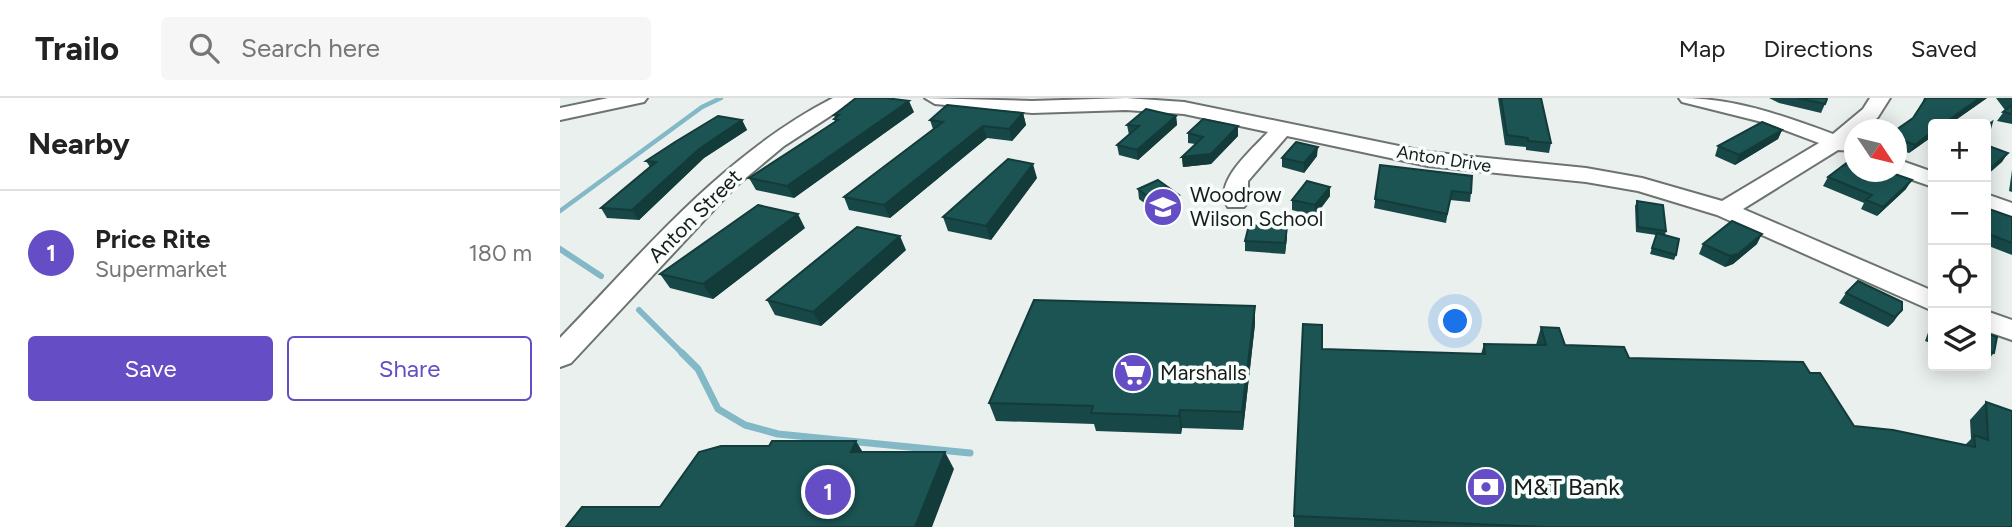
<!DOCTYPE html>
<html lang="en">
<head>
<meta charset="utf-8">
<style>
  :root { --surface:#fff; --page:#f6f6f6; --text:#222; --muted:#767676; --line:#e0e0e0; --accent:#654dc6 }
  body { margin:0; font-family:Figtree,sans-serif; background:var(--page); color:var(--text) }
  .controls { position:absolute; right:21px; top:21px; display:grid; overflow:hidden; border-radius:7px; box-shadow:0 4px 18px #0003 }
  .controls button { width:63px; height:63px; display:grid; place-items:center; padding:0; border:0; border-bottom:2px solid var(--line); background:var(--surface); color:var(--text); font:35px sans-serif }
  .compass { position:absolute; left:1284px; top:21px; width:63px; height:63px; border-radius:50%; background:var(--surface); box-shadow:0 4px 18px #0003; rotate:125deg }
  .you { position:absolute; left:896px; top:224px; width:24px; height:24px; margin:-18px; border:5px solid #fff; border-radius:50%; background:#1a73e8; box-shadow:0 0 0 10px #1a73e833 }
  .badge { display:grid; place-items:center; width:46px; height:46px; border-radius:50%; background:var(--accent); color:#fff; font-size:23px; font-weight:700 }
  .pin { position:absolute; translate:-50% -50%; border:4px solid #fff; box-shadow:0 2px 7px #0006 }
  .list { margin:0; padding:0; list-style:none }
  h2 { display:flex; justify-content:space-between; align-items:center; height:91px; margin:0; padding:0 28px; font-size:30px }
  h2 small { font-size:23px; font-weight:400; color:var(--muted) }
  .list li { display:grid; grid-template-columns:46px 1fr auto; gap:21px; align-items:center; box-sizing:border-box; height:126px; padding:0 28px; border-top:2px solid var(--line) }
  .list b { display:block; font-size:26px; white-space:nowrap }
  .list p { margin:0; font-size:23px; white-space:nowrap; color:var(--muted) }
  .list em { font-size:23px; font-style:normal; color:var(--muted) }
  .actions { display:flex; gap:14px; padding:21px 28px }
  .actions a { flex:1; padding:16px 0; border:2px solid var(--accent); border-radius:7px; text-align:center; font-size:24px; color:var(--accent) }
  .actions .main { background:var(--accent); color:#fff }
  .icon { flex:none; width:38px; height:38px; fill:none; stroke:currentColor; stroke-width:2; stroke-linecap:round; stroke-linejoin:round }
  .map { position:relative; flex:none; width:1452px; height:429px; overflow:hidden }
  header { display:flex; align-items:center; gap:42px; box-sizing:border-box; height:98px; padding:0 35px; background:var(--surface); border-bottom:2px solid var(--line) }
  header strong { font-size:33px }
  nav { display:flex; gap:38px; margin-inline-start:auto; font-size:24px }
  .search { width:490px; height:63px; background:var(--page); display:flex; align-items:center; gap:18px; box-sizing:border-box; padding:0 24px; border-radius:7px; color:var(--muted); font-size:26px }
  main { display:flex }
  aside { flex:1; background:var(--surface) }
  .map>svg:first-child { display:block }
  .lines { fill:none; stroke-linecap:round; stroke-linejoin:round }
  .stream-far2 { stroke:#83b8c6; stroke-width:4.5 }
  .stream-far1 { stroke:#83b8c6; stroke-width:6 }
  .stream { stroke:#83b8c6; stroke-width:7 }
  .minor-casing { stroke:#6d7370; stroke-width:4 }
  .minor { fill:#fff; fill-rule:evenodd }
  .wall { fill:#174847 }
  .shaded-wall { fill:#133b3a }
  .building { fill:#1b5453; stroke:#133b3a; stroke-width:2 }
  .labels { text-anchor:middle; stroke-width:7; stroke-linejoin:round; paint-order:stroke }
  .far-street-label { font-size:18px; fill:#191b1a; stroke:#f8fefb }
  .poi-label { font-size:21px; fill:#191b1a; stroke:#f8fefb; text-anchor:start }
  .street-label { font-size:21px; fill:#191b1a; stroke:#f8fefb }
  .near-poi-label { font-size:24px; fill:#191b1a; stroke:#f8fefb; text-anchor:start }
</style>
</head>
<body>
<header>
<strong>Trailo</strong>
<div class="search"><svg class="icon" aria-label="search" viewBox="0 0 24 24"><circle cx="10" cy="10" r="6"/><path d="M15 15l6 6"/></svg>Search here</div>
<nav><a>Map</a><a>Directions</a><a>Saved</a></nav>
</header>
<main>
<aside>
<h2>Nearby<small></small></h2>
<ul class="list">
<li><span class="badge">1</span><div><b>Price Rite</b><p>Supermarket</p></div><em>180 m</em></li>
</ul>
<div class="actions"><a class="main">Save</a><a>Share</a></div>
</aside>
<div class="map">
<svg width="1452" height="429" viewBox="0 0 1452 429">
  <rect width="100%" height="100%" fill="#eaf0ee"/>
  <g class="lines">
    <path class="stream-far2" d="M0,113L142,9L161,0"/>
    <path class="stream-far1" d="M0,151L41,178
      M79,212L123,256"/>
    <path class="stream" d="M122,255L138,271L158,311L185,327L218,336L410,355"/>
    <g class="minor-casing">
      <path id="minor" d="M48,0H87L84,4L0,22V10Z
        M273,0H298L224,48L176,88L11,265L0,269V240C84,153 164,56 273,0Z
        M365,0L472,3L566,0L624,4L868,54L1026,70L1082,80L1162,103L1259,45L1206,25L1122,4L1119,0C1174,0 1222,17 1273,36L1303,11L1310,0H1330L1318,19L1305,32H1294V40L1291,43L1294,45V53L1278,52L1183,111L1373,193V213L1157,117L1078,93L1026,84L868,68L727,38L688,83V104L684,109H668C651,85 693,51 708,34L624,16L566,12L472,15L375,6Z
        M1336,61L1373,74V89L1330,74H1336Z
        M1426,96L1452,105V120L1426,111Z
        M1426,213L1452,222V242L1426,233Z"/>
    </g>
    <use href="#minor" class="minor"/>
  </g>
  <path class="wall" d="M938,0H981L991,45L989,55L966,52V49L945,47Z
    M1209,0H1266L1265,6L1261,15L1219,5Z
    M1364,0H1427L1390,26H1373V38L1349,55L1336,51V32L1353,20L1362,6Z
    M1436,0H1452V26L1437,23L1445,12Z
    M354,14L234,100L196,92L189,80L275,23L274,21L275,20L274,17Z
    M463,15L466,27L452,43L427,40L330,120L289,112L284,99L373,31L370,22Z
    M616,18L617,27L578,62L559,57L557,47L569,37L567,27Z
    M182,22L187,32L144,60L79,122L47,120L41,110L90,69L86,63Z
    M678,28V38L651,66L623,69L622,59L635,46L628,45V35Z
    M1222,32L1218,41L1175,67L1155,58L1158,48Z
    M757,58L744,75L722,69V60Z
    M820,67L911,95L910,104L890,102L886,125L814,110Z
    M1452,72V94L1449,93Z
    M1268,79L1346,91L1317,118L1301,111L1304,105L1263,88Z
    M477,80L431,142L388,133L383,119Z
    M578,91L620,107L600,117L579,101Z
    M770,98L755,118L732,112V102Z
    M1077,103L1106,133L1105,137L1116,157L1114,162L1090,156L1096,137L1076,134L1075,108Z
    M1426,110L1452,119V157L1426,147Z
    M1373,116V126L1368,124Z
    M245,130L153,201L110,190L100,176Z
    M727,139L725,156L685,153V143Z
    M1143,146H1197L1173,166L1165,169L1139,156Z
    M346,152L261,228L215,217L207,202Z
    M1286,195L1342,204L1334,223L1328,229L1279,205Z
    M1373,225V246L1365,243L1370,229Z
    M695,226L683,332L622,330L621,336L536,333L534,326L436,323L429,305Z
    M981,229L1005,247L1069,260L1250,275L1294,328L1405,347L1411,341L1410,322L1426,304L1452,429H734V418L762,251L921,256L924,246L976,247Z
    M1426,235L1434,255L1426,264Z"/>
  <path class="shaded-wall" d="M1420,0H1427L1390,26H1383Z
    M349,3L354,14L234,100L227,88Z
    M463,15L466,27L452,43L449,31Z
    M616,18L617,27L578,62L577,52Z
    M182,22L187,32L144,60L79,122L72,112L139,51Z
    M423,28L427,40L330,120L324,107Z
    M678,28V38L651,66L623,69L622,59Z
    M1222,32L1218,41L1175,67L1179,57Z
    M1373,33V38L1349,55L1355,47Z
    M758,49L757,58L744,75V65Z
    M1448,55L1442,64L1426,78V75Z
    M473,66L477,80L431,142L426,128Z
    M1352,82L1346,91L1317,118L1323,109Z
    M770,89V98L755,118V107Z
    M619,97L620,107L600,117L599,107Z
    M238,116L245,130L153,201L143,186Z
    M727,129V139L725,156V145Z
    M1202,136L1197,146L1173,166L1165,169L1170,158Z
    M340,138L346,152L261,228L253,214Z
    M695,208V226L683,332L682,314Z
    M1342,212L1334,223L1328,229L1335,219Z
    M620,312L622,330L621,336L619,318Z
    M296,343L307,361L291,354Z
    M385,354L394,371L372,429H355Z"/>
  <path class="building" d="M296,0H326L349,3L227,88L189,80L278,22L274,21L279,17H274Z
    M941,0H981L991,45L968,43V40L947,37Z
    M1238,0H1266L1267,1L1265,6Z
    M1366,0H1420L1383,26H1373V33L1355,47L1336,40V32L1353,20Z
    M387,7L463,15L449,31L423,28L324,107L284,99L383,24L370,22Z
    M1452,7V16L1443,14Z
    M586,11L616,18L577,52L557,47L579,28L567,27Z
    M158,18L182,22L139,51L72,112L41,110L96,64L86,63L115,44Z
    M643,21L678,28L651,56L622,59L643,39L628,35Z
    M1202,24L1222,32L1179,57L1158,48Z
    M1432,24L1426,45V28Z
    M736,44L758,49L744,65L722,60Z
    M1426,47L1448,55L1426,74Z
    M1293,60L1294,61V74H1329L1352,82L1323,109L1306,102L1312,97L1268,79Z
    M448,61L473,66L426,128L383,119Z
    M820,67L912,78L911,95L892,93L887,116L815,101Z
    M598,82L619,97L599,107L578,91Z
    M747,83L770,89L755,107L732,102Z
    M1077,103L1103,107L1106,133L1078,129Z
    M198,107L238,116L143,186L100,176Z
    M1426,110L1452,119V145L1426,135Z
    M1172,123L1202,136L1178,156L1170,158L1143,146Z
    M689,127L727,129L725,145L685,143Z
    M297,129L340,138L253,214L207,202Z
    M1097,135L1119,141L1116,157L1092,150Z
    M1298,183L1342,204V212L1335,219L1286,195Z
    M474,202L695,208L682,314L620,312L619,318L531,315L533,308L429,305Z
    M743,226L762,227V251L925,256L924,246L986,247L981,229L999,230L1005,247L1064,249L1069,260L1243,264L1250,275H1260L1294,328L1333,332L1415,349L1414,337L1428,342L1426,304L1452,313V429H985L734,418Z
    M1426,235L1437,239L1434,255L1426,252Z
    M212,343H296L291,354H385L355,429H6L22,409H100L139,354L161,348H209Z"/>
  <defs>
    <g id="school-disc" transform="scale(2.0125)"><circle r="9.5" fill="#654dc6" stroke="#f8fefb"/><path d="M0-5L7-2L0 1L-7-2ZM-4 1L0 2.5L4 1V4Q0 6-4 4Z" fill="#fff"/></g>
    <g id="supermarket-disc" transform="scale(2.0125)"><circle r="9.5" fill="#654dc6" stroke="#f8fefb"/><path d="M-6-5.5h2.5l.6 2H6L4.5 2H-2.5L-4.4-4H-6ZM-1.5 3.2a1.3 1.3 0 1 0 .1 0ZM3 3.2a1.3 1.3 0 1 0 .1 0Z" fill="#fff"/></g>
    <g id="bank-disc" transform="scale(2.0125)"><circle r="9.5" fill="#654dc6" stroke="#f8fefb"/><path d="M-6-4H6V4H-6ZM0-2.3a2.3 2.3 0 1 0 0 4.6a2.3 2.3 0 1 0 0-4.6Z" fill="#fff"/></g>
  </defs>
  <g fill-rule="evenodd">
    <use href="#school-disc" x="603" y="109"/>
    <use href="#supermarket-disc" x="573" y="275"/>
    <use href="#bank-disc" x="926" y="389"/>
  </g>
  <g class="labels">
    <g class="far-street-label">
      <text transform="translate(884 61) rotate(9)" y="6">Anton Drive</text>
    </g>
    <g class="poi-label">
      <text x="630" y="104">Woodrow<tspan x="630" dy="24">Wilson School</tspan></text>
      <text x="600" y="282">Marshalls</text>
    </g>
    <g class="street-label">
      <text transform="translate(135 118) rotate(-45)" y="7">Anton Street</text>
    </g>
    <g class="near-poi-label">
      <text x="953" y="397">M&amp;T Bank</text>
    </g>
  </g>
</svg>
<div class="controls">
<button>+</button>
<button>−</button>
<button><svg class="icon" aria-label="locate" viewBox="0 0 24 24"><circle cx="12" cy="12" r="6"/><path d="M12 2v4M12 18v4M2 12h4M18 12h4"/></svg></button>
<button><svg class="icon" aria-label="layers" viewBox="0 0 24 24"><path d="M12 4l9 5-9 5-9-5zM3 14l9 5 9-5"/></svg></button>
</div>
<svg class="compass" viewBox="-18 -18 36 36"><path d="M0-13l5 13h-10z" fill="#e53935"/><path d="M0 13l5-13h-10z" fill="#767676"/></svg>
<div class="you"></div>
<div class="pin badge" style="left:268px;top:394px">1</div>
</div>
</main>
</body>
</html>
